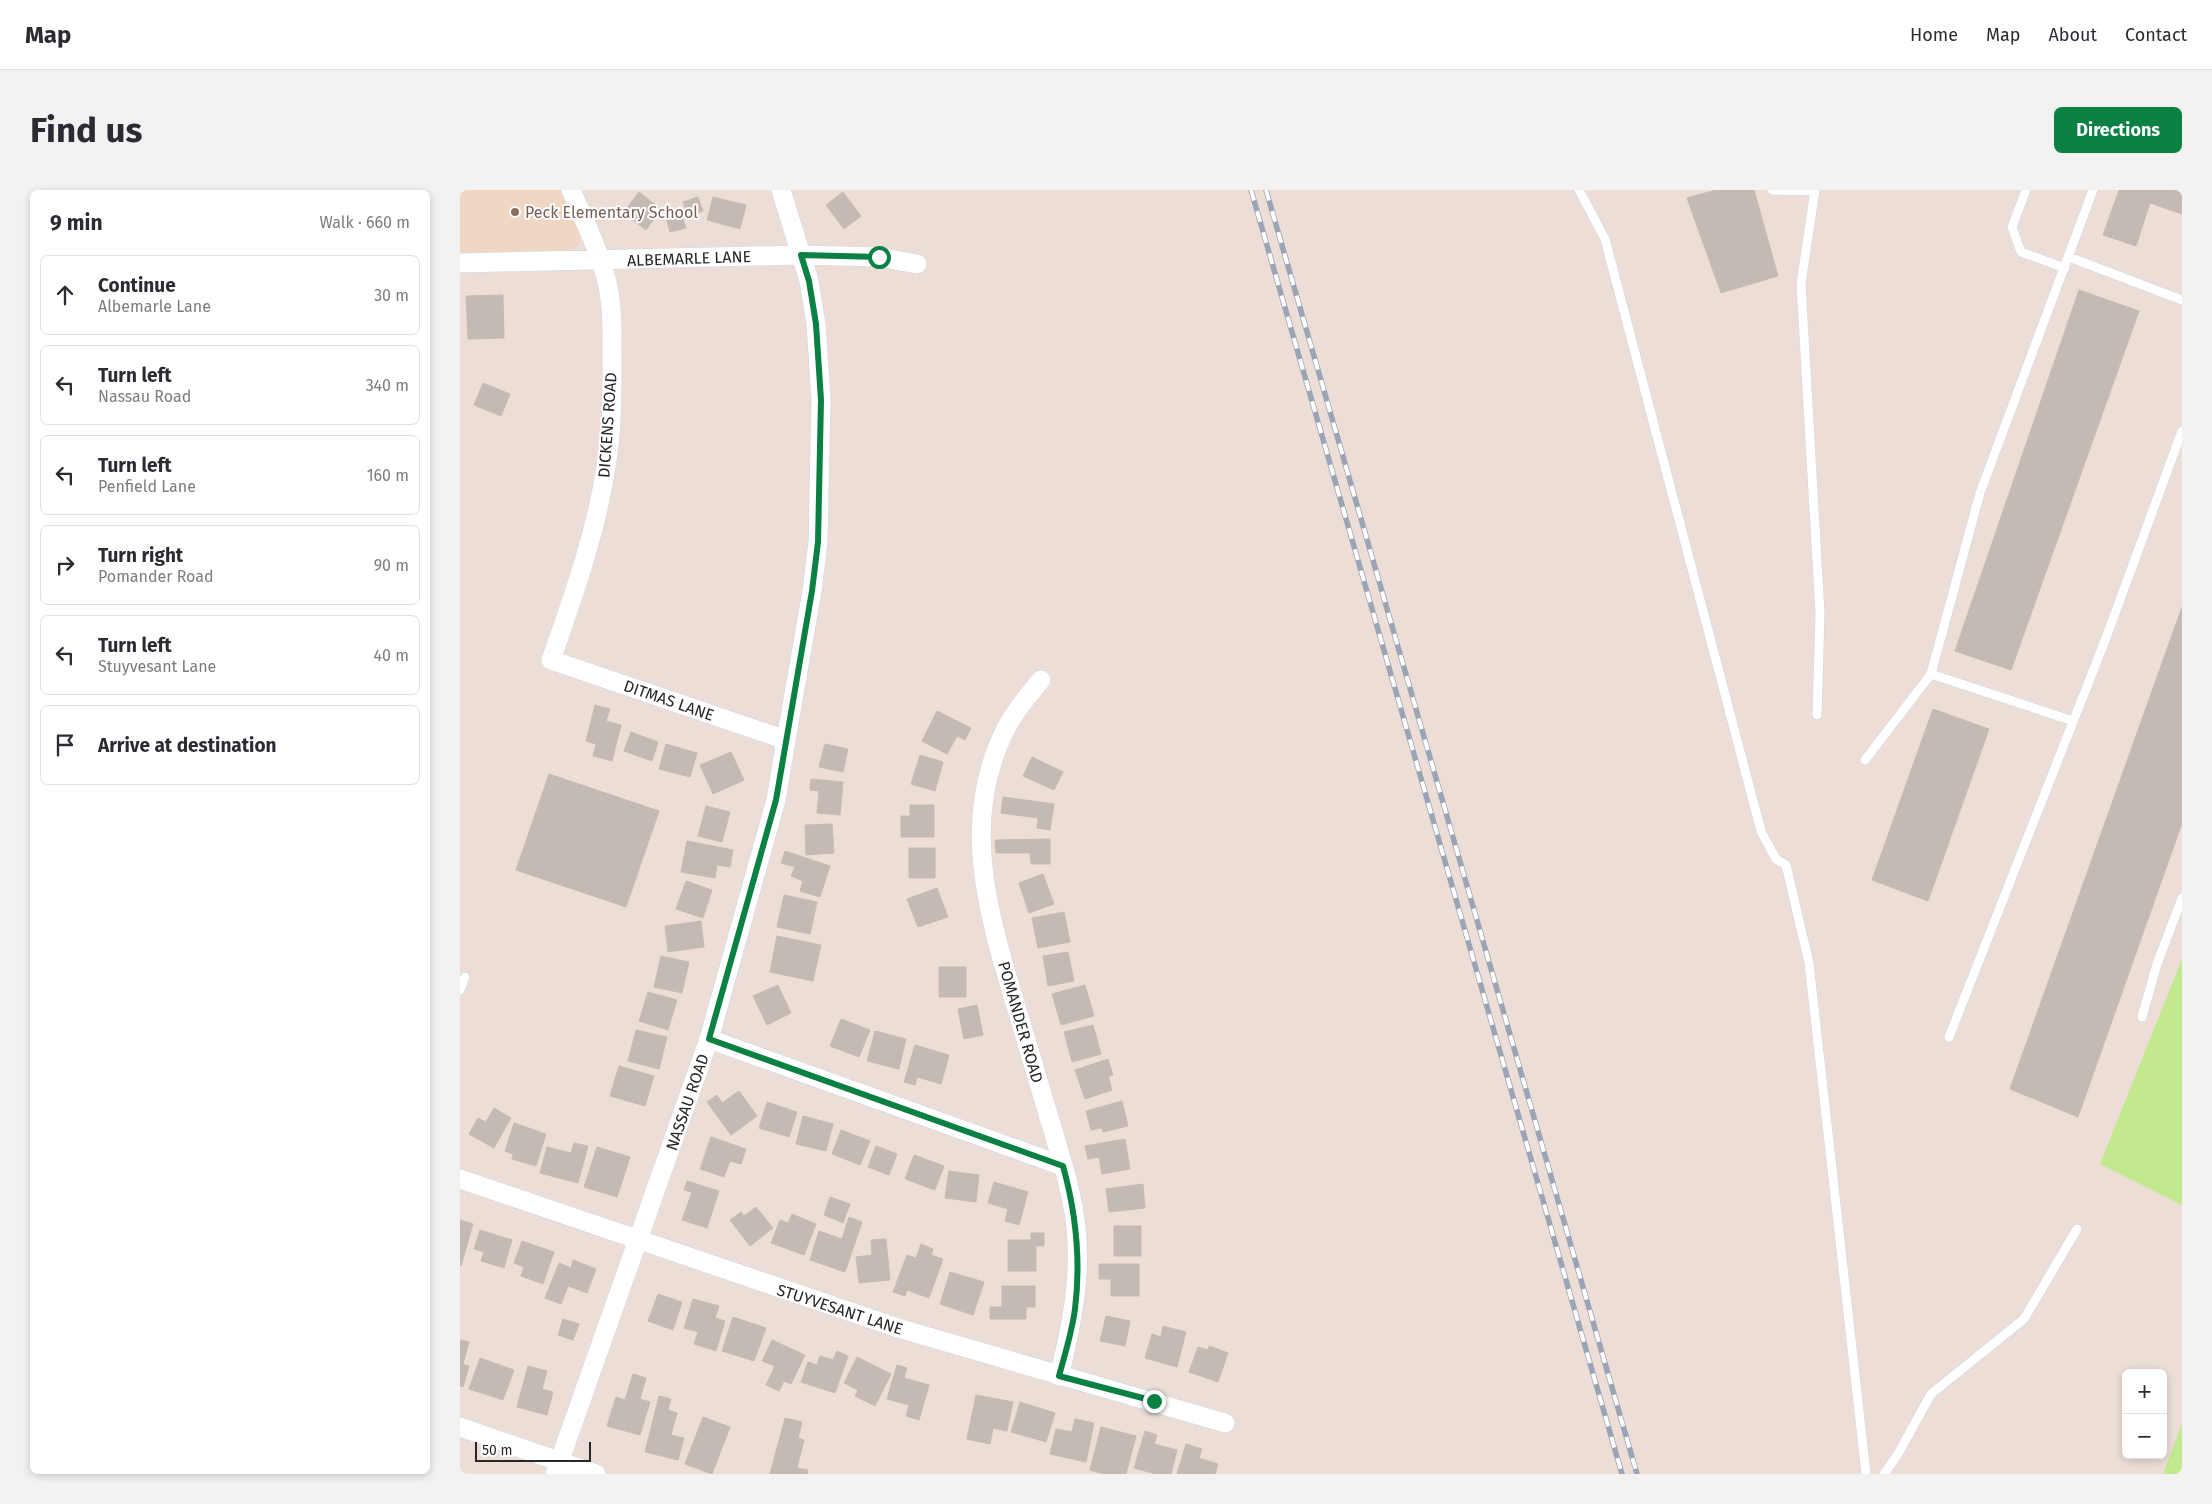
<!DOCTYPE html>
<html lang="en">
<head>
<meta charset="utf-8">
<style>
  :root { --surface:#fff; --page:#f2f2f3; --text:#2b2b33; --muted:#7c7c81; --line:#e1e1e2; --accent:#0b8043 }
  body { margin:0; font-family:"Fira Sans",sans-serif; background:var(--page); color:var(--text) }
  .controls { position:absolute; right:15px; bottom:15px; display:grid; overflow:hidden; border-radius:8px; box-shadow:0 2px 8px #0003 }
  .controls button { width:45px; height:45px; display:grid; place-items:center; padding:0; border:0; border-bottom:1px solid var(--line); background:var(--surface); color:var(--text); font:25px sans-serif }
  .scale { position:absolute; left:15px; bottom:12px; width:116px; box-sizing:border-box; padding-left:5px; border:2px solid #272727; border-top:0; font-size:14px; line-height:18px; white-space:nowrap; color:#272727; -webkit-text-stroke:4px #fff; paint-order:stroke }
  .stop { position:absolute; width:15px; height:15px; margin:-11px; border:4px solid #0b8043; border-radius:50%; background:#fff }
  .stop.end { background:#0b8043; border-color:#fff; box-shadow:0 1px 5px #0008 }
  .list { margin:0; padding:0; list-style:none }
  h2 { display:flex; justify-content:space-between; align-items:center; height:65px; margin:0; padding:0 20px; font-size:21px }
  h2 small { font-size:16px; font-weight:400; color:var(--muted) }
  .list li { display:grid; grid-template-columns:32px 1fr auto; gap:15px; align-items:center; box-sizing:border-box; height:80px; margin:0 10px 10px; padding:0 10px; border:1px solid var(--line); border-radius:8px }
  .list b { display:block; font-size:19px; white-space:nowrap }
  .list p { margin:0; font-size:16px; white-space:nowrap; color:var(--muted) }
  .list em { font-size:16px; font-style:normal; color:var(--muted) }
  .icon { flex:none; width:28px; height:28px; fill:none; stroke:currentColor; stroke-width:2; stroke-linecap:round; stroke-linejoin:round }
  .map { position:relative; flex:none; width:1722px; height:1284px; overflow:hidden; border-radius:8px }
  header { display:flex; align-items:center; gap:30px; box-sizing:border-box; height:70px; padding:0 25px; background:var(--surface); border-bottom:1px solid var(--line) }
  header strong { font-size:24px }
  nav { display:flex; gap:28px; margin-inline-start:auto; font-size:18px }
  .intro { display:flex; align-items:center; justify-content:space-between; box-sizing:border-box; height:120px; padding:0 30px }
  h1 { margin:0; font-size:35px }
  .button { padding:12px 22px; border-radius:8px; background:var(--accent); color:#fff; font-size:18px; font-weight:700 }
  main { display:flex; gap:30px; padding:0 30px }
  aside { flex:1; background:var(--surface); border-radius:8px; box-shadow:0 2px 8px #0003 }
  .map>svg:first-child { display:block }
  .education { fill:#f0d7c4 }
  .green { fill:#c2e98d }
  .building { fill:#c3bab3; stroke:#c7bab1 }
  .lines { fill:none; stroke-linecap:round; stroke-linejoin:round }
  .service-casing { stroke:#ccd6e3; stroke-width:10 }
  .minor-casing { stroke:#ccd6e3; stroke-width:20 }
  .service { stroke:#fff; stroke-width:9 }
  .minor { stroke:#fff; stroke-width:19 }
  .rail-casing { stroke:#9aa4b4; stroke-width:5.5 }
  .rail { stroke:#fff; stroke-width:4; stroke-dasharray:11; stroke-linecap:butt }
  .route { stroke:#0b8043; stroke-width:6 }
  .education-dot { fill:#8d6e63; stroke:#fff; stroke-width:2 }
  .labels { text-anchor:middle; stroke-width:4; stroke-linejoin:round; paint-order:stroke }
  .education-label { font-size:16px; fill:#785e54; stroke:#fff; text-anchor:start }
  .street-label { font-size:16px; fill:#272727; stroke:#fff }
</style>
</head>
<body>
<header>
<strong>Map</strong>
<nav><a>Home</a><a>Map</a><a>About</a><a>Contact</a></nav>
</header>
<div class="intro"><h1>Find us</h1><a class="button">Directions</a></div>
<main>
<aside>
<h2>9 min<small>Walk · 660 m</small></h2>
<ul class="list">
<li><svg class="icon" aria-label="ahead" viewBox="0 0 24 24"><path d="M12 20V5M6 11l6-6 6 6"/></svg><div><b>Continue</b><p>Albemarle Lane</p></div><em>30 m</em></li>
<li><svg class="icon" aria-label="left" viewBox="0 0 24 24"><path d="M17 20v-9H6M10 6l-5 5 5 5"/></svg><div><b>Turn left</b><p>Nassau Road</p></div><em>340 m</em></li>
<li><svg class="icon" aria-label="left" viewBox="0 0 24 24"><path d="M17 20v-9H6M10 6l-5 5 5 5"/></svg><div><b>Turn left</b><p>Penfield Lane</p></div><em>160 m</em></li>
<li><svg class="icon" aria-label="right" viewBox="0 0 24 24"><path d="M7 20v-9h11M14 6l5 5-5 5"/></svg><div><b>Turn right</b><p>Pomander Road</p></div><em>90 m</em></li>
<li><svg class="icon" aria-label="left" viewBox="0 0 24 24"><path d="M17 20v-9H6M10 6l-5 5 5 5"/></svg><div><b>Turn left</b><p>Stuyvesant Lane</p></div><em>40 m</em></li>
<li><svg class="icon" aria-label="arrive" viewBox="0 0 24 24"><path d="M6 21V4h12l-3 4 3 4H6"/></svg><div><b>Arrive at destination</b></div></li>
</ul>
</aside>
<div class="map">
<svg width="1722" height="1284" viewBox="0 0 1722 1284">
  <rect width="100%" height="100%" fill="#ecded7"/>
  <path class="education" d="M0,0H101L120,43L119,55L109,61L0,63Z"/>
  <path class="green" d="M1722,769V1015L1640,974Z
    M1722,1234V1284H1703Z"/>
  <path class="building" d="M1256,0H1294L1318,86L1261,103L1227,8Z
    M1659,0H1722V24L1690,13L1676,56L1643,45Z
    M179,2L201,19L186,40L163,23Z
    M383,2L401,26L384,39L366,15Z
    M238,7L243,21L228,26L223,12Z
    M253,7L286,15L280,39L247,30Z
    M221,23L226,38L210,42L206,28Z
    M1619,100L1679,121L1551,480L1495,461Z
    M43,105L44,148L8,149L6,106Z
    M23,193L50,204L41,226L14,215Z
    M1722,417V633L1618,927L1550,899Z
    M135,515L150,519L146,531L161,535L152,571L133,566L136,554L126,551Z
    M1473,519L1529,539L1468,711L1412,690Z
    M477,521L511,538L505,550L497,546L487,564L462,551Z
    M171,542L198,552L192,571L164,561Z
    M206,554L237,563L230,587L199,579Z
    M365,554L388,559L383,582L359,577Z
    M271,562L284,590L253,604L240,575Z
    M460,565L483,572L475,601L451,594Z
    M572,567L603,582L594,600L563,586Z
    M89,584L199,621L166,717L56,680Z
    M351,589L383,592L380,625L357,623L359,601L350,600Z
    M543,607L594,614L590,640L577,638L578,628L541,623Z
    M450,615H474V647H441V626H450Z
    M246,616L270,622L262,652L238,646Z
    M372,634L374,663L346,665L345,635Z
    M590,649V674H571L570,663H536L535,650Z
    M227,651L273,660L270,677L257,675L255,688L221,682Z
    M449,658H475V688H449Z
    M325,661L370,676L360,707L340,701L343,691L331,686L335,677L321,673Z
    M583,684L594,714L569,723L559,693Z
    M226,691L252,700L243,728L216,719Z
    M477,698L488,727L458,737L447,709Z
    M324,705L357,712L350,744L317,737Z
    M604,722L610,752L578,758L572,728Z
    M241,731L244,757L208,762L205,736Z
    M317,746L361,755L353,791L310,782Z
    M608,762L614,791L588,796L583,766Z
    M201,766L229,772L222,803L194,797Z
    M479,777H506V807H479Z
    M318,795L331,823L307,835L293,806Z
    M625,795L634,826L601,835L592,804Z
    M188,802L217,810L208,840L179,831Z
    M517,815L523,845L504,849L498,819Z
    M381,829L410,840L399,867L370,856Z
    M633,835L641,864L612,872L604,842Z
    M176,840L207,847L199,879L168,871Z
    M415,841L446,849L439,879L407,871Z
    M455,855L489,865L481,894L457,887L455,895L444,892Z
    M648,869L653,885L648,886L652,900L625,909L615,880Z
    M159,876L194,886L185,916L150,906Z
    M279,901L297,926L271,945L247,912L257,905L262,913Z
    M662,911L668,936L643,942L642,938L631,940L626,921Z
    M307,912L337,922L329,947L299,938Z
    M34,918L51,928L34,958L9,944L18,928L26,932Z
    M343,926L373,934L366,961L336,954Z
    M54,933L86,944L76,976L52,969L53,964L45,961Z
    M381,940L410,951L400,975L372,964Z
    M251,947L286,959L281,974L270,971L264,987L240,979Z
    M665,949L670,979L642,984L639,967L628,969L625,956Z
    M114,953L128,956L118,993L80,983L87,957L111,963Z
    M416,956L437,964L429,985L408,977Z
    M137,957L170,967L157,1007L124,997Z
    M454,965L484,976L475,1000L445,989Z
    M489,981L519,985L516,1012L485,1008Z
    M227,991L259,1001L247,1038L222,1030L232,1002L224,1000Z
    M534,992L568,1002L559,1035L545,1031L548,1019L528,1013Z
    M683,994L685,1018L649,1022L646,999Z
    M370,1007L390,1014L383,1033L364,1025Z
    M296,1017L313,1038L290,1056L270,1030L281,1022L284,1026Z
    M332,1024L356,1034L344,1065L311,1053L320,1030L328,1033Z
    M389,1027L402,1032L385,1082L350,1070L359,1041L382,1049Z
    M0,1030L13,1034L1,1076L0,1075Z
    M654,1036H681V1066H654Z
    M20,1040L52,1050L44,1078L21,1071L24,1062L14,1059Z
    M571,1043H584V1056H576V1081H548V1050H571Z
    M426,1049L430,1090L399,1093L396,1067L412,1065L411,1050Z
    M62,1051L94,1062L83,1094L61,1086L64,1077L54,1073Z
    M461,1054L473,1059L471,1065L483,1069L469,1108L447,1100L445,1106L433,1102L447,1065L456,1068Z
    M113,1070L136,1079L127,1103L108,1096L101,1114L85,1108L99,1073L111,1078Z
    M639,1074H679V1106H651V1089H639Z
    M490,1082L524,1092L513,1125L480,1114Z
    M542,1096H575V1117H566V1129H530V1117H542Z
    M198,1104L222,1112L213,1140L188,1131Z
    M233,1109L259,1116L255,1128L265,1131L256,1161L234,1154L238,1142L224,1138Z
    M646,1126L670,1131L665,1156L640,1151Z
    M273,1127L306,1138L294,1171L262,1161Z
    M103,1129L119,1134L113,1150L98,1145Z
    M703,1136L726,1142L717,1177L685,1168L692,1144L701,1147Z
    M0,1150L9,1152L3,1174L9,1176L3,1197L0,1196Z
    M312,1150L345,1165L331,1194L324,1191L319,1201L306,1195L315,1176L302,1171Z
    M749,1156L768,1163L758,1192L729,1182L738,1157L748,1160Z
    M377,1161L388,1166L375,1203L341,1192L348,1172L357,1175L360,1166L373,1170Z
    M397,1167L431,1184L415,1216L395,1206L398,1200L384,1193Z
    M20,1168L54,1180L43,1210L9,1199Z
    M437,1175L447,1178L444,1188L469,1195L459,1230L446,1226L449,1215L427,1209Z
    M68,1176L87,1181L82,1199L93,1202L87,1225L57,1217Z
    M173,1184L186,1188L180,1209L190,1212L180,1245L147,1236L156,1207L165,1210Z
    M516,1205L553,1212L547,1241L533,1238L530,1254L507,1249Z
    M199,1206L211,1209L208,1220L217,1223L211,1245L224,1248L218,1270L185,1262Z
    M560,1212L595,1223L586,1252L551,1242Z
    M243,1227L270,1237L252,1284L225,1274Z
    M325,1228L342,1232L338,1248L344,1250L337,1278L348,1280L347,1284H310Z
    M615,1229L634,1233L626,1272L590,1264L596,1239L612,1242Z
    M641,1237L676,1246L666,1284H643L630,1280Z
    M685,1241L697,1245L694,1254L717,1260L711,1284H696L674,1278Z
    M726,1254L742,1259L739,1268L758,1274L755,1284H717Z"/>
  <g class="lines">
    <g class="service-casing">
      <path id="service" d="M1119,0L1145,49L1301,641L1316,669L1326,675L1349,773L1406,1284
        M1312,0L1355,1
        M1355,0L1341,94L1360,423L1357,525
        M1566,0L1552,37L1561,62L1605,78
        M1609,67L1722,110
        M1471,484L1613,531
        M1405,570L1471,484L1520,303L1633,0
        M0,800L5,787
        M1682,827L1697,774L1722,708
        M1489,847L1646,448L1722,241
        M1424,1284L1438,1264L1471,1204L1564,1129L1617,1039"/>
    </g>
    <g class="minor-casing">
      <path id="minor" d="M111,0C124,30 139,60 147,92C153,117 152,146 152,171C152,206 152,242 146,277C136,343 113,407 91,470L326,550
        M0,73L341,65L419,67L457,74
        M581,490C566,508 550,527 541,549C503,633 527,719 552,803C565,847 578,890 591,934C598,958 606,982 611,1007C625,1067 614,1127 599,1186
        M249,849L603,976
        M0,989L438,1138L765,1233
        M0,1237L136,1284
        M95,1284L249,849L316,610L326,550L352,401L358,352L361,209L356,134L349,91L321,0"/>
    </g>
    <use href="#service" class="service"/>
    <use href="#minor" class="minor"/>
    <g class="rail-casing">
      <path id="rail" d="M791,0L1162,1284
        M806,0L1177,1284"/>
    </g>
    <use href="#rail" class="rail"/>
  </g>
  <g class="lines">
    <path class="route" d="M419,67L341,65L349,91L356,134L361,210L358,352L352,401L316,610L249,849L603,976C616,1023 621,1071 615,1119C612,1142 605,1164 599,1186L694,1211"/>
  </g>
  <circle class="education-dot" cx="55" cy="22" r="5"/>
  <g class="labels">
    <g class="education-label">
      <text x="65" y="28">Peck Elementary School</text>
    </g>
    <g class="street-label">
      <text transform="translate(229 68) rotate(-2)" y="6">ALBEMARLE LANE</text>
      <text transform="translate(147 235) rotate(-86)" y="6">DICKENS ROAD</text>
      <text transform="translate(209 510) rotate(19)" y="6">DITMAS LANE</text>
      <text transform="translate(561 832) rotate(74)" y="6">POMANDER ROAD</text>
      <text transform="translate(227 912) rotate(-71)" y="6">NASSAU ROAD</text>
      <text transform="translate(380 1119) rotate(18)" y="6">STUYVESANT LANE</text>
    </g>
  </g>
</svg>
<div class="controls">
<button>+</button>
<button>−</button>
</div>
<div class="scale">50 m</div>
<div class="stop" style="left:419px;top:67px"></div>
<div class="stop end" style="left:694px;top:1211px"></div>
</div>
</main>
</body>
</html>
